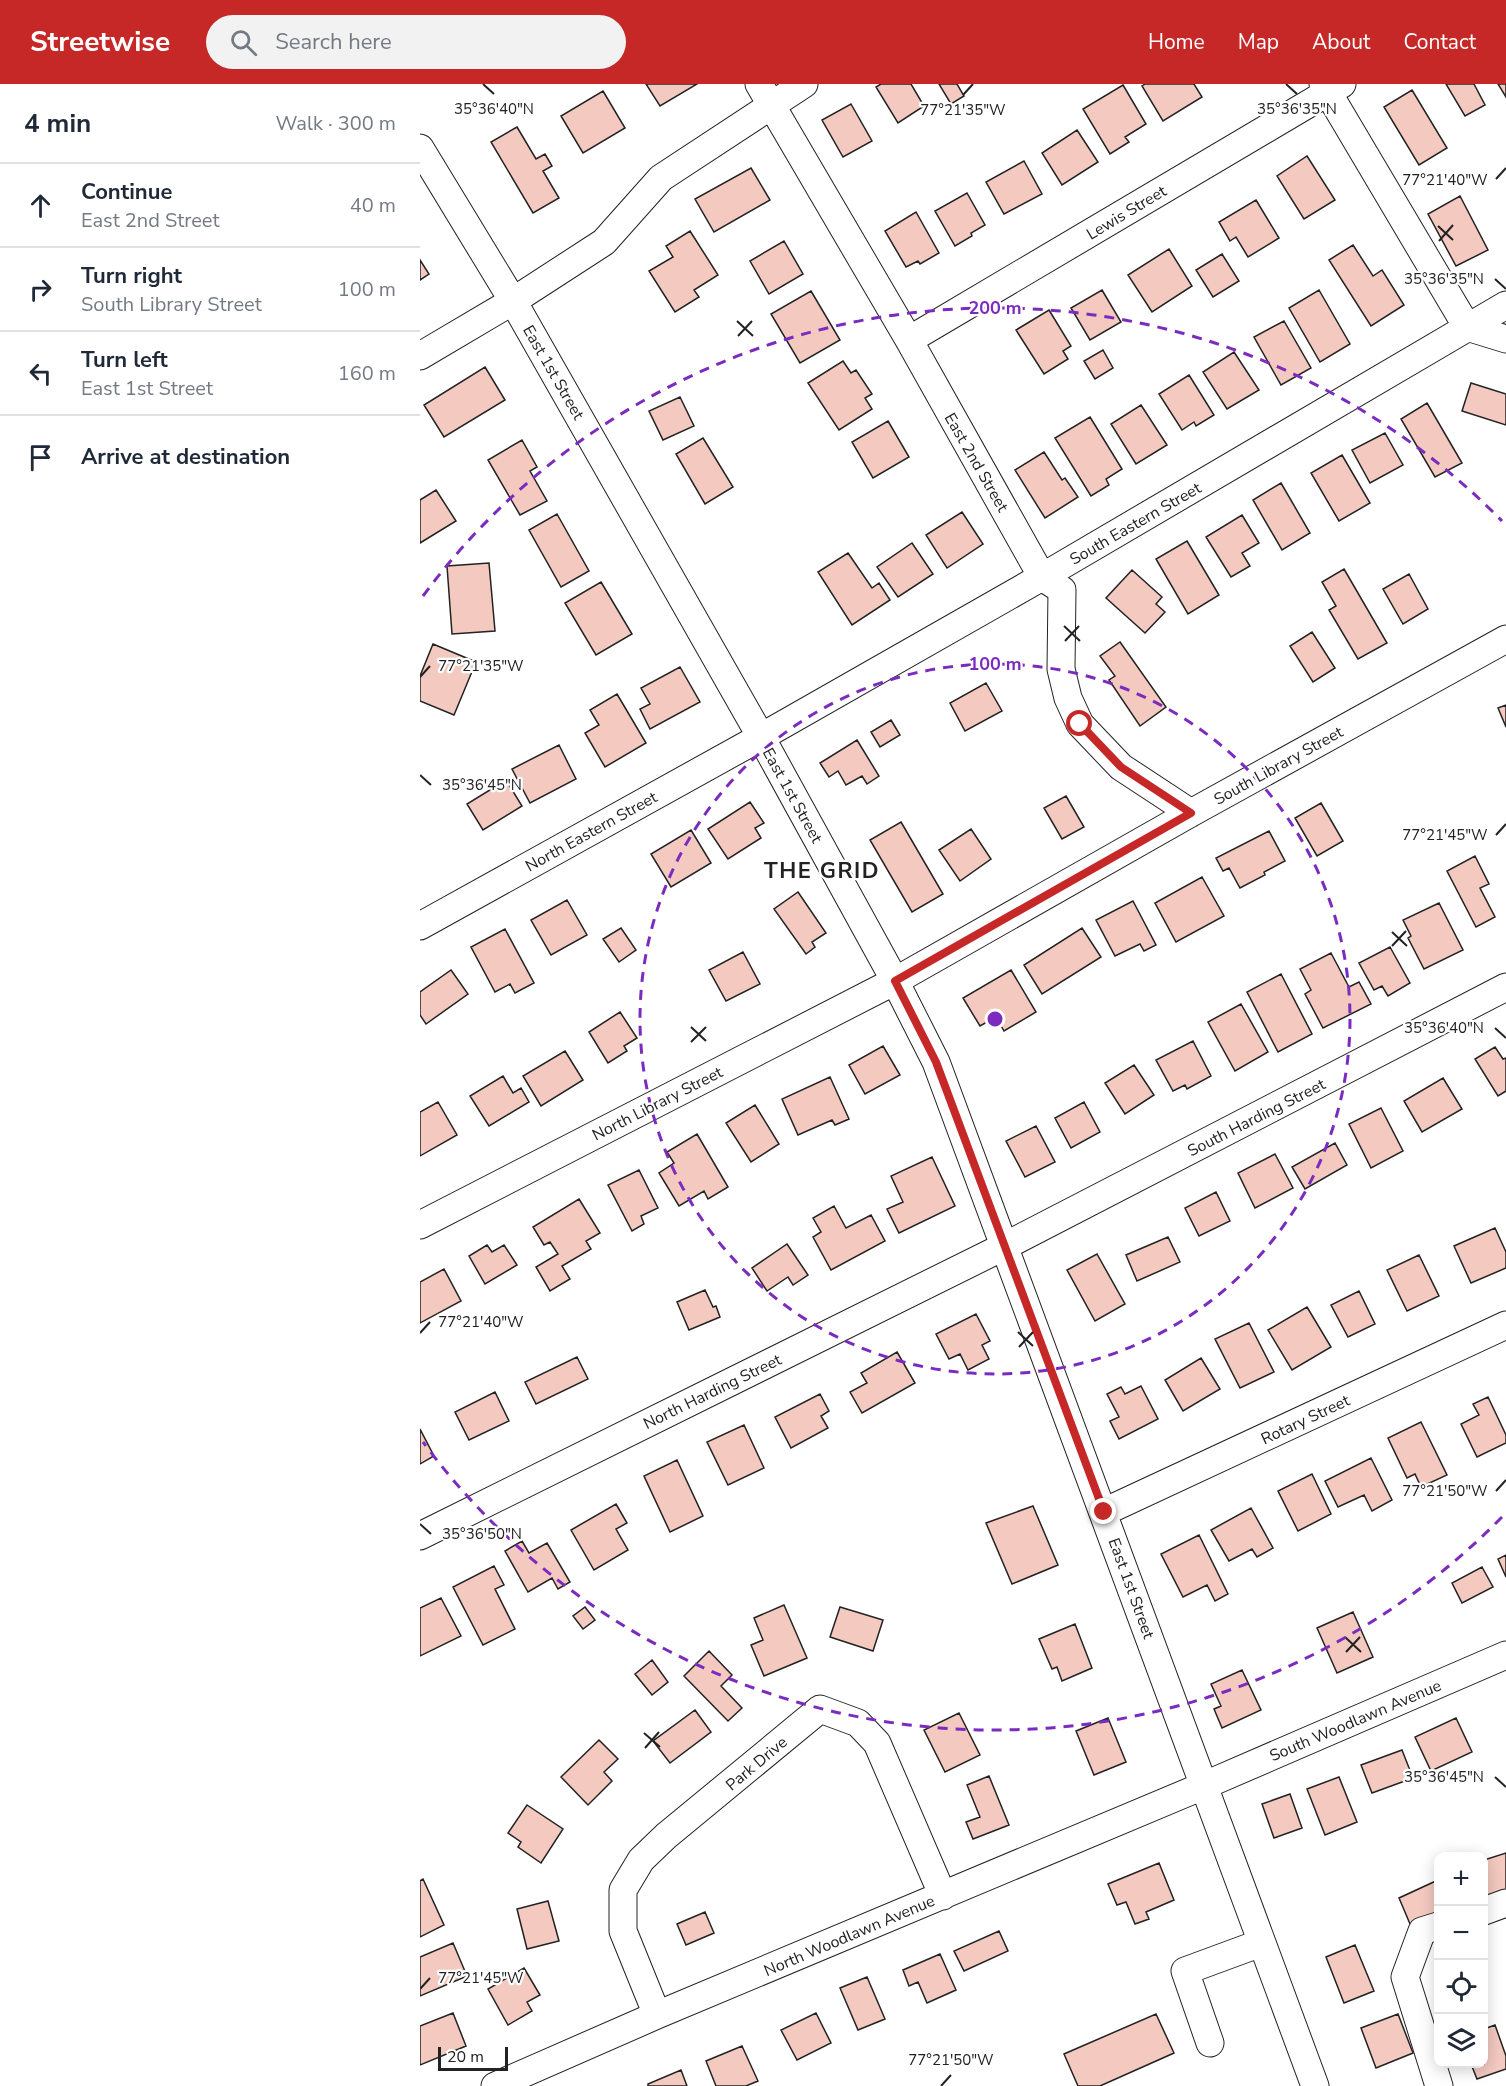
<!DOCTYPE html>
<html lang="en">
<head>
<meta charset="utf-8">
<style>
  :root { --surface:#fff; --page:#f2f2f3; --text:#1f2937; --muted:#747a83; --line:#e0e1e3; --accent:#c62828 }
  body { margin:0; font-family:"Nunito Sans",sans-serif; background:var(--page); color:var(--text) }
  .controls { position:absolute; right:18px; bottom:18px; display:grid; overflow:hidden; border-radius:12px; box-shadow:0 3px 15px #0003 }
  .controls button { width:54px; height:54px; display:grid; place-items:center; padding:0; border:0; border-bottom:2px solid var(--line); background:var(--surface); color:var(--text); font:30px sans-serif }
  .scale { position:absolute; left:18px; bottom:15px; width:70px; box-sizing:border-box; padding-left:6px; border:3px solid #222; border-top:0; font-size:16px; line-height:21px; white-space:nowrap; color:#222; -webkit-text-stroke:4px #fff; paint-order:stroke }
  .stop { position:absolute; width:18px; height:18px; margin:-14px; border:4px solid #c62828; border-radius:50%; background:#fff }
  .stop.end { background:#c62828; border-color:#fff; box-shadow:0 2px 6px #0008 }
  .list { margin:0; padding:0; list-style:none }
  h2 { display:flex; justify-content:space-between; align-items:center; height:78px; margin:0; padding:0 24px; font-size:26px }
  h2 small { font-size:20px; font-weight:400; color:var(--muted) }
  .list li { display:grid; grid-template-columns:39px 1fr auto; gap:18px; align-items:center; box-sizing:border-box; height:84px; padding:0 24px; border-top:2px solid var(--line) }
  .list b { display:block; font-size:22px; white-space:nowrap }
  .list p { margin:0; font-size:20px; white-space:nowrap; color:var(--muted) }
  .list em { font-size:20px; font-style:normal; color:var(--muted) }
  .icon { flex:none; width:33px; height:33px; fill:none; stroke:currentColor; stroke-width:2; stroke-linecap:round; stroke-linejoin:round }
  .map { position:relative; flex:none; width:1086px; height:2002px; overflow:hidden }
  header { display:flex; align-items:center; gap:36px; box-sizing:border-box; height:84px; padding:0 30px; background:var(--accent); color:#fff }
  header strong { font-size:28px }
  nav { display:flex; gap:33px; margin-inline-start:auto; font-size:21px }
  .search { width:420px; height:54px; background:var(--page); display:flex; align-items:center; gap:15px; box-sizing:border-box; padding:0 21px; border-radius:33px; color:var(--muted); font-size:22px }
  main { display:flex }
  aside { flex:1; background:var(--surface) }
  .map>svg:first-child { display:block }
  .building { fill:#f3c9c0; stroke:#222; stroke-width:1.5 }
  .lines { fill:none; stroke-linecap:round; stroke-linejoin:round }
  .minor-casing { stroke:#222; stroke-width:29 }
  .minor { stroke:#fff; stroke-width:27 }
  .route { stroke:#c62828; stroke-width:8 }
  .ticks { fill:none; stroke:#222; stroke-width:2 }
  .ring { fill:none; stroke:#7b2cbf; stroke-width:3; stroke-dasharray:10 8 }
  .labels { text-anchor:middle; stroke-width:4.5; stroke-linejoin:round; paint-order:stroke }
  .street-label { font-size:16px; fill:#222; stroke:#fff }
  .district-label { font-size:22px; font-weight:bold; letter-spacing:1.5px; fill:#222; stroke:#fff }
  .ticks-label { font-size:15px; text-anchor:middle; fill:#222; stroke:#fff; stroke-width:4.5; stroke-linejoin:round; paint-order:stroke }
  .centre { fill:#7b2cbf; stroke:#fff; stroke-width:3 }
  .ring-label { font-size:18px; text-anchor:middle; font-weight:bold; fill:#7b2cbf; stroke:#fff; stroke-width:4.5; stroke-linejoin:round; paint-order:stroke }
</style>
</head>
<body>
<header>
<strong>Streetwise</strong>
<div class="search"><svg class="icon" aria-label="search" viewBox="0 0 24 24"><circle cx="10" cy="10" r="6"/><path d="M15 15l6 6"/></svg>Search here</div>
<nav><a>Home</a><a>Map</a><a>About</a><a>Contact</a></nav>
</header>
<main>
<aside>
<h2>4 min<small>Walk · 300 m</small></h2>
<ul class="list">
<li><svg class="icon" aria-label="ahead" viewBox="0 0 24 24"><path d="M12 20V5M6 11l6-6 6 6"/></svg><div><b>Continue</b><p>East 2nd Street</p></div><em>40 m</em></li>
<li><svg class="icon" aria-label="right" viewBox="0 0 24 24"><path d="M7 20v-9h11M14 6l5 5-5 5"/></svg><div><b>Turn right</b><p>South Library Street</p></div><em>100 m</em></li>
<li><svg class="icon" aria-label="left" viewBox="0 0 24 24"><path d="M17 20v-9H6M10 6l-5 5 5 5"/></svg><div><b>Turn left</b><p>East 1st Street</p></div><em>160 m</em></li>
<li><svg class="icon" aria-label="arrive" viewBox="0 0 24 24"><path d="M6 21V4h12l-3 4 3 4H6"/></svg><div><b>Arrive at destination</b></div></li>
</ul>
</aside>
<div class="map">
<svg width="1086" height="2002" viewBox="0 0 1086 2002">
  <rect width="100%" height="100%" fill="#fff"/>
  <path class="building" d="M226,0H277L240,22Z
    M461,0H491L504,22L478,39L456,3Z
    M519,0H537L544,12L531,20Z
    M725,0H774L782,13L743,37L722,2Z
    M1026,0H1054L1065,21L1045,32Z
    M1078,0H1086V13Z
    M703,1L726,40L705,53L709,58L690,70L663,25Z
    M992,6L1027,64L999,81L964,23Z
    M183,7L205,44L163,69L141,32Z
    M431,20L452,57L423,73L402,36Z
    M97,43L116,75L125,70L132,82L123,87L139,114L113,129L71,58Z
    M657,46L678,78L642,101L622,69Z
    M887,72L915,116L884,135L857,92Z
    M604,77L622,110L584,130L566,98Z
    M331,84L350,116L294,148L275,115Z
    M547,109L565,141L551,149L552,152L535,162L515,127Z
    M1040,112L1068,166L1036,182L1008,130Z
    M836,116L859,154L828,173L816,153L810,157L799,138Z
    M496,128L519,169L500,180L498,177L486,183L465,147Z
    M270,147L298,191L274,206L279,213L255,228L229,187L253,173L246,162Z
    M364,157L383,190L349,210L330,177Z
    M933,161L953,192L962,186L984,221L951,242L909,176Z
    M749,165L772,202L732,228L708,191Z
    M802,170L819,197L793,213L776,186Z
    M0,176L9,190L0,196Z
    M682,206L701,238L670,256L651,224Z
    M899,206L930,260L900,278L869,224Z
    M391,207L420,256L380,279L351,230Z
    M629,226L651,262L643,267L648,275L624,290L596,246Z
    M864,237L891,284L861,301L834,253Z
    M683,266L693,284L675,295L664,277Z
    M814,268L839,306L807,325L783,288Z
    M423,277L431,289L436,286L452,310L445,314L452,325L419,346L388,299Z
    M65,283L85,316L24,353L4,321Z
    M769,291L794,331L776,342L774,338L762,346L739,310Z
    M1051,299L1086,310V341L1042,327Z
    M260,313L274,342L243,356L229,327Z
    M1007,319L1042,379L1015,393L981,335Z
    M721,321L747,361L716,380L691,340Z
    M670,333L702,385L686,395L689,401L671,412L635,354Z
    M468,337L489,373L453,394L432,358Z
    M965,349L983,381L950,399L932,366Z
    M283,354L313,403L285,420L256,370Z
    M102,356L117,383L110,387L127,417L100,431L68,376Z
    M624,368L642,396L645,394L658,413L625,434L595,386Z
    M922,371L950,419L919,437L891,389Z
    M861,399L890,449L862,466L833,416Z
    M16,406L36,437L0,459V416Z
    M542,428L563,460L527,484L506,451Z
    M137,430L169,487L141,503L109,446Z
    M822,431L839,459L822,469L830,482L811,493L786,453Z
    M767,457L799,511L768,530L736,475Z
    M492,459L513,490L478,513L457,483Z
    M428,469L452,504L459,499L470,516L432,541L398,488Z
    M69,479L75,547L32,550L27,482Z
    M924,485L967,559L938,575L909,526L916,522L902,498Z
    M712,486L742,513L736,520L745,528L725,549L686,514Z
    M989,490L1008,525L983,540L963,505Z
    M181,498L212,550L176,571L145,519Z
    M892,548L915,584L893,598L870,562Z
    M700,558L746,623L720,642L689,596L695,592L680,572Z
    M13,560L56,578L34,631L0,617V592Z
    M260,583L280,618L230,645L220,625L230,620L221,604Z
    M566,599L582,627L545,647L530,619Z
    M197,610L226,659L185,683L165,649L179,641L170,626Z
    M1086,621V643L1078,624Z
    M471,636L480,651L460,663L451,648Z
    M437,656L459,692L447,700L442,692L426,701L418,687L409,693L400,679Z
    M139,661L156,695L110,719L92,685Z
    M86,696L102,722L63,746L47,720Z
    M646,712L664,743L642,755L624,724Z
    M330,718L344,739L335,744L341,754L308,775L288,745Z
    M901,719L923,757L897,772L875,734Z
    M481,738L523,810L492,828L450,756Z
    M551,745L571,775L540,797L519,766Z
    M271,746L291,779L251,803L231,770Z
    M849,747L865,777L844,788L845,791L820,804L809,784L803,787L796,774Z
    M1055,772L1069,800L1060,804L1075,833L1056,843L1027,787Z
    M782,793L804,832L756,858L735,819Z
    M378,808L406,849L392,858L395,863L386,870L354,825Z
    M147,816L167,851L131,871L111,836Z
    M713,817L736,861L724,867L720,860L695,872L676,836Z
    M1019,819L1043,866L1004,885L988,854L991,852L983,836Z
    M201,844L216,866L199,878L183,855Z
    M662,844L681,873L622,910L604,881Z
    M85,845L114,899L95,909L90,900L75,908L51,863Z
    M970,863L990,899L968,912L962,902L954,906L939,879Z
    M323,868L340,900L306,917L289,886Z
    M911,869L929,903L939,898L951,920L903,944L885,910L891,906L880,885Z
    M31,886L48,910L6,940L0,931V908Z
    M591,886L616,928L584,947L576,933L560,942L543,914Z
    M861,890L892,950L858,968L827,908Z
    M821,920L848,968L815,987L788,938Z
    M200,928L217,954L204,962L207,967L188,979L169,948Z
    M773,957L791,992L767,1005L765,1001L753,1007L736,976Z
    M463,962L480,991L445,1010L429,981Z
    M1075,963L1083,975L1086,974V1007L1078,1012L1055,975Z
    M145,967L163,996L121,1022L103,992Z
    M714,981L734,1011L705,1030L685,999Z
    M83,992L93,1009L101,1004L109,1018L69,1042L50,1012Z
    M410,993L429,1035L415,1041L412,1036L378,1051L362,1015Z
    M1023,994L1042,1025L1002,1048L984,1017Z
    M18,1018L37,1051L0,1072V1028Z
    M664,1018L680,1048L651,1064L635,1034Z
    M335,1021L359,1060L331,1078L306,1039Z
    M961,1024L983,1067L951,1084L929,1040Z
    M616,1042L635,1078L605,1093L586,1057Z
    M277,1050L308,1103L288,1115L284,1107L259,1122L239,1089L254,1079L247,1068Z
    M915,1059L927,1081L885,1105L872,1083Z
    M855,1070L873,1104L835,1124L818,1089Z
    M512,1073L535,1122L479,1149L467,1125L483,1118L471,1092Z
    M219,1086L238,1124L221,1132L224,1140L212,1147L188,1101Z
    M796,1108L810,1137L779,1152L765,1124Z
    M159,1115L180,1149L166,1157L171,1165L142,1182L150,1195L130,1207L116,1183L138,1170L130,1158L124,1161L113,1143Z
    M414,1122L426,1144L451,1131L465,1157L411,1186L393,1153L401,1148L393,1134Z
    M1075,1144L1086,1168V1184L1051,1199L1034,1162Z
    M748,1153L760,1178L717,1197L706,1171Z
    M367,1160L388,1191L373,1201L368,1193L347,1207L332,1184Z
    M67,1161L72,1168L84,1161L97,1181L65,1200L49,1172Z
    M677,1170L705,1220L675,1237L647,1186Z
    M999,1171L1019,1212L987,1227L967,1186Z
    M24,1185L41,1217L0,1239V1198Z
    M285,1206L293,1223L296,1222L300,1233L269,1246L257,1218Z
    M939,1207L955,1240L928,1253L911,1221Z
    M887,1223L911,1263L872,1286L848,1246Z
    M556,1230L570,1257L562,1261L569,1275L548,1286L540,1270L529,1275L516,1250Z
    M829,1239L854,1288L820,1304L795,1255Z
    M477,1268L495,1299L442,1329L430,1308L447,1299L441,1289Z
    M157,1273L168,1295L116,1320L105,1298Z
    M781,1274L800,1305L763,1327L745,1296Z
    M721,1302L738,1335L699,1355L690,1337L699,1333L687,1310L701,1303L705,1310Z
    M75,1308L89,1337L49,1356L35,1328Z
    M400,1310L409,1327L401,1332L408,1344L371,1364L355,1333Z
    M1068,1313L1086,1351V1359L1057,1373L1041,1340L1059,1331L1053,1320Z
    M1001,1338L1027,1391L1001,1403L995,1390L987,1394L968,1354Z
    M324,1341L344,1384L308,1401L287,1358Z
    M0,1345L14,1372L0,1380Z
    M951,1374L972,1416L952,1427L944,1411L918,1423L905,1397Z
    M257,1376L283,1432L250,1448L224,1392Z
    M892,1390L911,1430L878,1447L858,1407Z
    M196,1420L207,1439L196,1445L208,1466L174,1486L151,1446Z
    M613,1422L638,1481L592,1500L566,1439Z
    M831,1424L853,1464L837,1473L832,1465L809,1477L791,1446Z
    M779,1451L808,1510L795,1517L787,1501L763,1513L741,1470Z
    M102,1457L109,1469L127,1459L150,1498L138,1505L132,1494L108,1508L85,1467Z
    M1086,1471V1493L1078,1475Z
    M74,1482L84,1501L75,1505L95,1545L63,1561L33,1503Z
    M1062,1483L1073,1503L1042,1519L1032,1499Z
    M21,1514L41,1552L0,1572V1524Z
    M364,1521L387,1574L344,1592L331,1561L343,1556L334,1534Z
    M165,1523L175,1536L163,1545L153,1532Z
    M420,1523L463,1536L453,1567L410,1553Z
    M933,1528L953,1573L917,1589L897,1544Z
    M655,1540L672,1584L642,1597L637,1583L632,1585L619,1555Z
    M289,1567L312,1591L301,1602L322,1624L308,1637L264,1592Z
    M232,1576L248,1598L232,1611L215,1590Z
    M822,1586L841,1626L802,1644L794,1625L801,1622L791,1600Z
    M275,1626L291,1648L250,1679L233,1657Z
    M539,1629L560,1671L525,1688L504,1646Z
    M688,1634L706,1678L674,1691L656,1647Z
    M1036,1634L1052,1668L1011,1687L995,1653Z
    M179,1656L198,1675L184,1688L192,1697L168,1721L141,1693Z
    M982,1666L993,1694L952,1709L941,1681Z
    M569,1692L589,1741L553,1755L546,1738L560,1733L547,1701Z
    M919,1693L937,1738L905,1751L887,1705Z
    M870,1710L882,1744L854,1754L842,1720Z
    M107,1721L143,1745L121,1779L98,1763L101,1758L88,1749Z
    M1086,1769V1806L1064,1816V1776Z
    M739,1779L754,1816L726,1828L729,1835L715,1840L706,1818L697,1821L688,1800Z
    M3,1795L24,1841L0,1853V1797Z
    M1018,1796V1836L993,1847L979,1814Z
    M128,1817L139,1857L107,1865L97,1825Z
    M285,1828L294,1849L266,1861L257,1840Z
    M579,1847L588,1867L544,1887L534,1867Z
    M33,1859L47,1892L0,1912V1873Z
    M935,1861L954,1907L924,1919L906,1873Z
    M520,1870L536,1906L507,1919L498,1898L489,1902L483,1886Z
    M104,1884L120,1911L107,1918L112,1927L88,1941L68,1905Z
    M447,1893L465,1935L438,1946L420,1904Z
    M33,1929L46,1962L0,1981V1942Z
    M396,1929L411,1959L377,1976L361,1946Z
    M736,1930L754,1969L680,2002H658L644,1970Z
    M978,1930L993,1969L956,1984L941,1944Z
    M1075,1941L1086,1972V1985L1057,1995L1051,1980H1064V1945Z
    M322,1962L338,1997L326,2002H296L286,1977Z
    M261,1986L267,2002H228V2000Z"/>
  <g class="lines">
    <g class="minor-casing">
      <path id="minor" d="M339,0L489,256L622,493L642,506L641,585L648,614L660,640L701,683L771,729
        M903,0L1047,243L1086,255
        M0,64L93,217L341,653L475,897L516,978L895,2002
        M489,256L922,0
        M0,272L93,217L184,158L241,94L384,0
        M0,842L341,653L622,493L1086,221
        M0,1141L475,897L771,729L1086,555
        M684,1428L1086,1241
        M0,1452L585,1162L1086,903
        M1064,1827L1086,1819
        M1018,1842L1002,1847L985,1893L1019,2002
        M237,1931L203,1847V1806L221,1776L246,1752L400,1625L438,1639L457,1659L523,1812
        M790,1959L765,1887L841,1859
        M75,2002L237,1931L783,1702L1086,1571"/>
    </g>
    <use href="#minor" class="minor"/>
  </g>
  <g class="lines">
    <path class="route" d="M660,640L701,683L771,729L475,897L516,978L684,1428"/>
  </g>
  <path class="ticks" d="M63,0L74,10M866,0L877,10M543,11L553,0M1076,95L1086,84M1018,142L1033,156M1019,157L1033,141M1075,195L1086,205M317,237L333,252M318,252L332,237M644,542L660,557M645,557L659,542M0,593L10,582M0,691L11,701M1076,751L1086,740M972,848L987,862M972,862L986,847M271,943L286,957M1075,944L1086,954M271,958L286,943M598,1248L613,1262M0,1249L10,1238M599,1263L613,1248M1076,1407L1086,1396M0,1440L11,1450M925,1553L941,1568M926,1568L940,1553M224,1649L240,1663M225,1664L239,1648M1075,1693L1086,1703M0,1905L10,1894M521,2002L531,1991"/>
  <g class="ring">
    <circle cx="575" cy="935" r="355"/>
    <path d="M1082 1433A711 711 0 0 1 3 1358M3 512A711 711 0 0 1 1082 437"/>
  </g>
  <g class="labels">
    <g class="street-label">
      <text transform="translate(706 128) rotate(-31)" y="6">Lewis Street</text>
      <text transform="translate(134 288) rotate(60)" y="6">East 1st Street</text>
      <text transform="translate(557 378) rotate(60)" y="6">East 2nd Street</text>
      <text transform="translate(715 439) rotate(-30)" y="6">South Eastern Street</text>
      <text transform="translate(858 681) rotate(-29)" y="6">South Library Street</text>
      <text transform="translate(373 711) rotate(61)" y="6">East 1st Street</text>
      <text transform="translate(171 747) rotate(-29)" y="6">North Eastern Street</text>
      <text transform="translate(237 1019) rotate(-27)" y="6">North Library Street</text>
      <text transform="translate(836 1033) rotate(-27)" y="6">South Harding Street</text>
      <text transform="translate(292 1307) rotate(-26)" y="6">North Harding Street</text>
      <text transform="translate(885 1335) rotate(-25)" y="6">Rotary Street</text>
      <text transform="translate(712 1504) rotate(70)" y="6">East 1st Street</text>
      <text transform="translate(935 1636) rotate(-23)" y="6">South Woodlawn Avenue</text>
      <text transform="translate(336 1679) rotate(-40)" y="6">Park Drive</text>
      <text transform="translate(429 1851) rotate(-23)" y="6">North Woodlawn Avenue</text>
    </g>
    <g class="district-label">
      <text x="402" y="794">THE GRID</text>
    </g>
  </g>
  <g class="ticks-label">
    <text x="74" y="30">35°36'40"N</text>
    <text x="877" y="30">35°36'35"N</text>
    <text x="543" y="31">77°21'35"W</text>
    <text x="1025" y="101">77°21'40"W</text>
    <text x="1024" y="200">35°36'35"N</text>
    <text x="61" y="587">77°21'35"W</text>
    <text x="62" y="706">35°36'45"N</text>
    <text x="1025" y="756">77°21'45"W</text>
    <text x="1024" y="949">35°36'40"N</text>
    <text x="61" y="1243">77°21'40"W</text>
    <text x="1025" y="1412">77°21'50"W</text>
    <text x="62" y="1455">35°36'50"N</text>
    <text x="1024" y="1698">35°36'45"N</text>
    <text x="61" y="1899">77°21'45"W</text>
    <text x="531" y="1981">77°21'50"W</text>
  </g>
  <circle cx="575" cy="935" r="9" class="centre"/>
  <g class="ring-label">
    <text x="575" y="230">200 m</text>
    <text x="575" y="586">100 m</text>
  </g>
</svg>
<div class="controls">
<button>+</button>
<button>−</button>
<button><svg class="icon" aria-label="locate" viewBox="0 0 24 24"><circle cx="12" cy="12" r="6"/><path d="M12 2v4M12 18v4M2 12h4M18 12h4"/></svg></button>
<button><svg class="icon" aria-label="layers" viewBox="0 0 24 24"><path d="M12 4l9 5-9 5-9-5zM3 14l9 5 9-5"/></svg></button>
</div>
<div class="scale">20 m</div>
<div class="stop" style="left:660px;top:640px"></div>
<div class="stop end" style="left:684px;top:1428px"></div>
</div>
</main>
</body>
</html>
